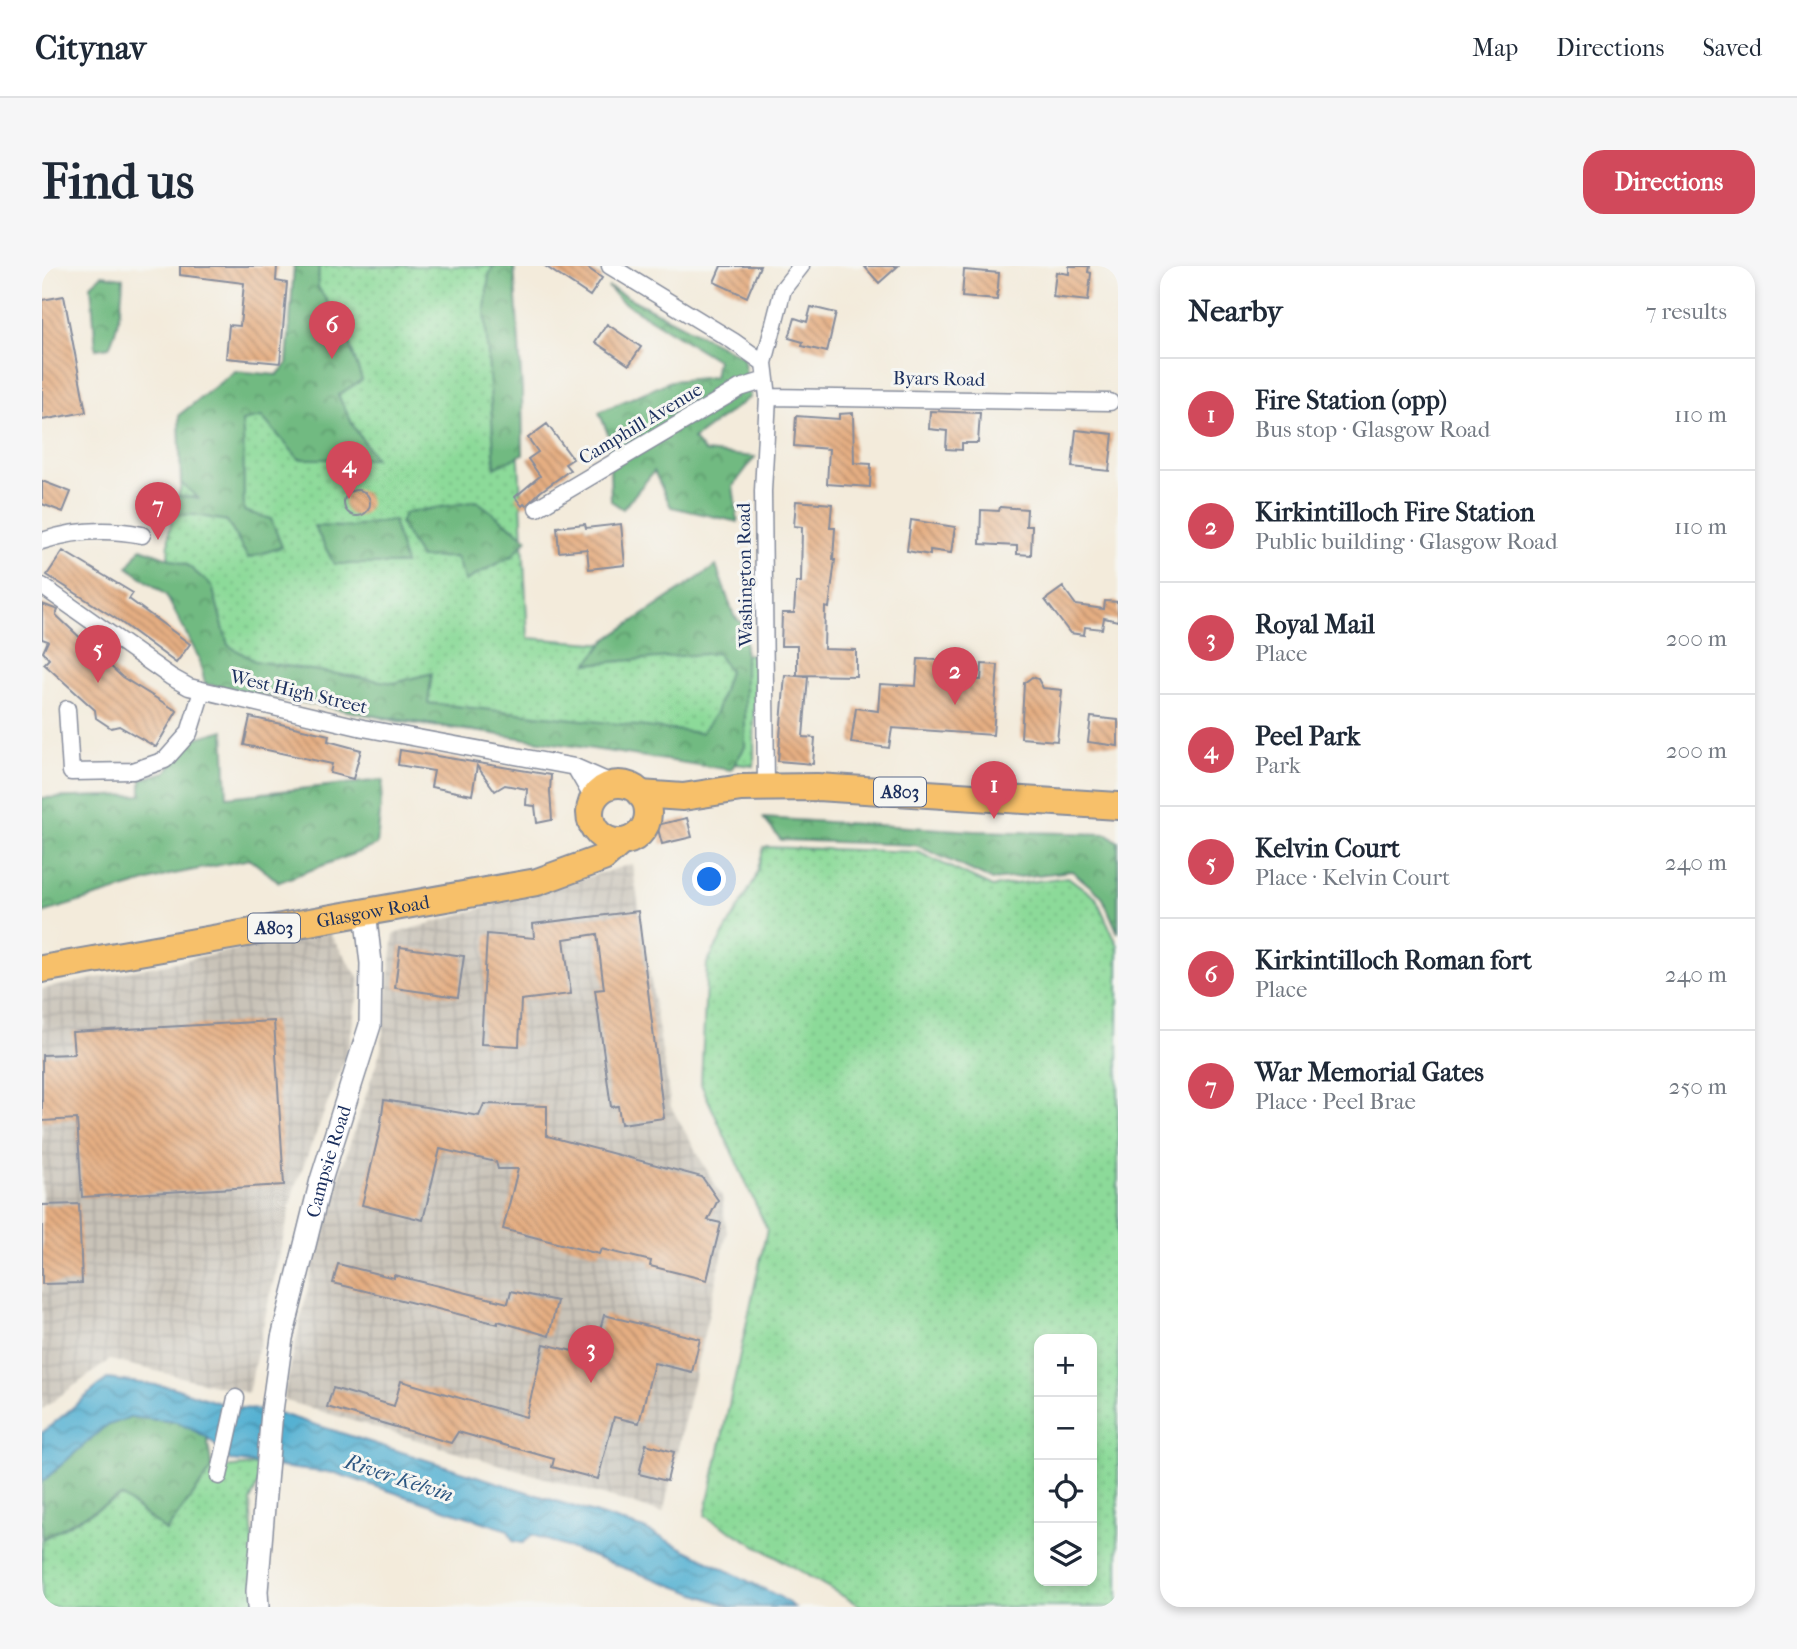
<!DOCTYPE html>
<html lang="en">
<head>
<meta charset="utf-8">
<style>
  :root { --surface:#fff; --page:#f6f6f7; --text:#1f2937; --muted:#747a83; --line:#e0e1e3; --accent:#d1495b }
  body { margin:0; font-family:"IM FELL French Canon",serif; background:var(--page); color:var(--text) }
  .controls { position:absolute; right:21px; bottom:21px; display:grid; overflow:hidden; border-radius:14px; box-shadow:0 4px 10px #0003 }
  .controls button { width:63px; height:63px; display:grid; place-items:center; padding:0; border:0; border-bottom:2px solid var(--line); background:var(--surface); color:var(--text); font:35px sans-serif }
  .you { position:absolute; left:668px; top:614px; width:24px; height:24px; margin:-18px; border:5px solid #fff; border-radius:50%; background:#1a73e8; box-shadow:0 0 0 10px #1a73e833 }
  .badge { display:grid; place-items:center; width:46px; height:46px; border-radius:50%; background:var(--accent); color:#fff; font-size:23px; font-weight:700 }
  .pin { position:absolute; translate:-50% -58px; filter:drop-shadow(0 2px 4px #0008) }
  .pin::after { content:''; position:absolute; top:37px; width:24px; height:21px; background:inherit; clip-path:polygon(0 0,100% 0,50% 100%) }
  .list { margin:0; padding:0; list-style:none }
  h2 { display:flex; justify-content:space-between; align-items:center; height:91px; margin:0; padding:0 28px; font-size:30px }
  h2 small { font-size:23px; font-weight:400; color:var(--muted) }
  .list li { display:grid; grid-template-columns:46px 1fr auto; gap:21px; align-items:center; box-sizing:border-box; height:112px; padding:0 28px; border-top:2px solid var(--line) }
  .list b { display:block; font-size:26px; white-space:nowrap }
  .list p { margin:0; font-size:23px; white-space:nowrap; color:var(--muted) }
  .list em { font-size:23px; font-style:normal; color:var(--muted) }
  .icon { flex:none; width:38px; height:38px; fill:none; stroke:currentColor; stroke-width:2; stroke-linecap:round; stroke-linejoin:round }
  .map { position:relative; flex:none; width:1076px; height:1341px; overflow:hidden; border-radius:21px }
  header { display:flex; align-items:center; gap:42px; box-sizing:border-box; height:98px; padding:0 35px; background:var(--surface); border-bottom:2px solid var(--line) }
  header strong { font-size:33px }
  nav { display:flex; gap:38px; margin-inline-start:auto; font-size:24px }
  .intro { display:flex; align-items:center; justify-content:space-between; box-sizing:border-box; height:168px; padding:0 42px }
  h1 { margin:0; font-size:49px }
  .button { padding:18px 32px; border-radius:21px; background:var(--accent); color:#fff; font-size:24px; font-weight:700 }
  main { display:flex; gap:42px; padding:0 42px }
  aside { flex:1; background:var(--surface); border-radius:21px; box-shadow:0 4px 10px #0003 }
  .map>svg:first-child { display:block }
  .industrial { fill:url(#industrial-grid) }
  .green { fill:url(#green-dots); stroke:#54847c; stroke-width:2; fill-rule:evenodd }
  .forest { fill:url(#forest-crowns); stroke:#467470; stroke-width:2 }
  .water { fill:url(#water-waves); stroke:#387098; stroke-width:2 }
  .building { fill:url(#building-back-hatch) }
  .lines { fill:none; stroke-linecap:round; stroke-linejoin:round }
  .minor-casing { stroke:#878d9c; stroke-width:19 }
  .tertiary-casing { stroke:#878d9c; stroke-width:24 }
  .primary-casing { stroke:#878d9c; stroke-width:30 }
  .minor { stroke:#fff; stroke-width:16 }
  .tertiary { stroke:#fff; stroke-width:21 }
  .primary { stroke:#f7c06b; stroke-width:26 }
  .labels { text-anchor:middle; stroke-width:6; stroke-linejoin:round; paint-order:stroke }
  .shield { fill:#f6f6f2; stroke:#5d6b8a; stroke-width:2 }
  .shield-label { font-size:18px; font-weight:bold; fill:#1b2f5e }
  .street-label { font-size:19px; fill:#1b2f5e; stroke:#f6f6f2 }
  .water-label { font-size:21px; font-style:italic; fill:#2c5681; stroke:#f6f6f2 }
</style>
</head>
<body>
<header>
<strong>Citynav</strong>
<nav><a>Map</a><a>Directions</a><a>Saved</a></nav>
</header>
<div class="intro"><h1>Find us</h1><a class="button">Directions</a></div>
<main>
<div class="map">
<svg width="1076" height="1341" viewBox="0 0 1076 1341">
  <defs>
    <pattern id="industrial-grid" width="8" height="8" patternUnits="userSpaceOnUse" patternTransform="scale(1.75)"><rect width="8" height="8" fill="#c9c3b8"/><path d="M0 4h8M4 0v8" fill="none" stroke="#aca8a1"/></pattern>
    <pattern id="green-dots" width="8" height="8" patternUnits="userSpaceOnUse" patternTransform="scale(1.75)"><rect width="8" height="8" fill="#8cda99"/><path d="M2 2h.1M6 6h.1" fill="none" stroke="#78bb86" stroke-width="1.8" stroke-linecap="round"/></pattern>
    <pattern id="forest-crowns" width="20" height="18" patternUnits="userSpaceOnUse" patternTransform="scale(1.75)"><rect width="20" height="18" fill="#71ba81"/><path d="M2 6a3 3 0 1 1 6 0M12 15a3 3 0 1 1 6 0" fill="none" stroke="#5c986d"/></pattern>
    <pattern id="water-waves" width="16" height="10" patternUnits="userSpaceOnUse" patternTransform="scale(1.75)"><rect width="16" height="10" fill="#54b1d2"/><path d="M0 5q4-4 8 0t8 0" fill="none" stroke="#4590ae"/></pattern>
    <pattern id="building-back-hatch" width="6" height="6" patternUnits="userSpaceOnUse" patternTransform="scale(1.75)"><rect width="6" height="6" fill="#e5ae82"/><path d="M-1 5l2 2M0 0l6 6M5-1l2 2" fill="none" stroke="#b98e6e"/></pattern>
  </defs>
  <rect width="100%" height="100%" fill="#f6f6f2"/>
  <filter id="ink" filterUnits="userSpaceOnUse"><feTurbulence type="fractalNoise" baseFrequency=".0143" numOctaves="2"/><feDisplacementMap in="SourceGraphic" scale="14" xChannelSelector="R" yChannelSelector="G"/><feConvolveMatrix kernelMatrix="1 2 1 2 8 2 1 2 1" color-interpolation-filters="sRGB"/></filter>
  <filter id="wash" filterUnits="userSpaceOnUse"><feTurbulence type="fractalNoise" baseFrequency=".00686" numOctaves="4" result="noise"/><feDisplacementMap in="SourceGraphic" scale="28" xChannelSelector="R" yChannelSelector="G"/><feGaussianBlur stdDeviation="1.57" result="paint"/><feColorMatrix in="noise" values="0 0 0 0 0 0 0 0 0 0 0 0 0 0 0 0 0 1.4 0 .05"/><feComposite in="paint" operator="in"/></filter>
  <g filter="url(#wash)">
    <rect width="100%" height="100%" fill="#f3ebdb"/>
    <path class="industrial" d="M590,598L629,841L680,931L685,967L621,1247L241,1134L277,972L339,783L352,668Z
      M286,665L318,714L306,785L252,924L206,1127L68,1094L0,1143V723Z"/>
    <path class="green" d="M262,0H467L486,372L713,389L712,500L357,456L167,412L126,301L127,265L144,201L155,141L255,142Z
      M722,581L876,586L950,621L1026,611L1054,632L1076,680V1341H820L663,1250L725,963L659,818L665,697L713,613ZM997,1073H1050V1315H997Z
      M225,1198L208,1235L216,1341H0V1273L79,1230L124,1265L170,1203Z"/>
    <path class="forest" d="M252,0H277L276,21L302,62L320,114L296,129L312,161L333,193H257L220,151L200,155C203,185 201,214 202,245L229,253L240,281L206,292L185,255L152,249L116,248L119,228L156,232L139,217L137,149L193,105L235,109L245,98Z
      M451,0H472L480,125L481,188L453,202L443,43L447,9Z
      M60,9L81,12C80,35 77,61 67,81L54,83L49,19Z
      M566,21L701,91L708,131L651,173L663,186L713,191L691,220L696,256L629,241L612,205L581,243L569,235L567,170L557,146L629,115L672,111L675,94L579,35Z
      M435,235L485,273L470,290L423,315L414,291L378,292L358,257L363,247Z
      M351,254L363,298H292L272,260L309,261Z
      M99,282L145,299L170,320L186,379L213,395L352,417L390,407L386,437L659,467L674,447L687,405L675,387L545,398L564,374L674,300L692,350L703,360V481L689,504L327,449L163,418L157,392L124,329L86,301Z
      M182,464L185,531L341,514L335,579L237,616L208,593L127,609L0,647V532L99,529V513L124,506L150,473Z
      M721,552L932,565L1066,568L1076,576V667L1060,630L1030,605L950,614L874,579L739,574Z
      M88,1151L135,1156L165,1171L170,1203L124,1265L79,1230L0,1273V1216L62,1161Z"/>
    <path class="water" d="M65,1113L130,1121L189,1141L230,1145L602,1263L738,1331L752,1341H690L491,1269L481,1277L471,1275L466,1264L293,1207C258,1205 224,1198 189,1195L165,1171L135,1156L88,1151L62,1161L0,1216V1167Z"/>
    <g id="blocks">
      <path class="building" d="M138,0H235L234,15L245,17L238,97L184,92L187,59L198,60L202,17L138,9Z
        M503,0H543L560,12L548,30Z
        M679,0H718L705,31L672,16Z
        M822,0H856L837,17Z
        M1027,0H1047L1046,6L1049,7L1046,35L1011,31L1014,6L1027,8Z
        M922,4L957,7L955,34L920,31Z
        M22,30L44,146L0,154V34Z
        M769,41L794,47L785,86L760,80L761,76L747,72L753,52L765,56Z
        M565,58L599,81L587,99L553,76Z
        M888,145L938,147L936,177H920V184L904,183L905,165L887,163Z
        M811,147L812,197L829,198L828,221L785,218L787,183L752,180L754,150L797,153V148Z
        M505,158L531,193L523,198L528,204L498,226L484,240L482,238L480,240L473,231L498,210L486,193L496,186L486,172Z
        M1034,164L1071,168L1067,205L1030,201Z
        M0,215L29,226L21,246L0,238Z
        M302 237a13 13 0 1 1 26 0a13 13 0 1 1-26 0Z
        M754,235L790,238L788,262H793L791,294H793L787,342L783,341L782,383L814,384V410L755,409V380H739L740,347H752L754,316H759L760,261L752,260Z
        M958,241L985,243L984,260H990L989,289L975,288V280L938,278L939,244L957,245Z
        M869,254L913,261L909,287L888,284V289L865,285Z
        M543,258L544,262L579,258L583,299L547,303L545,283L517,286L515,261Z
        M21,285L91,327L87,333L148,378L134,397L73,352L5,309Z
        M1021,321L1034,339L1062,343L1063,335L1076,336V355L1062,352L1060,363L1043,361L1042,369L1028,367L1003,334Z
        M0,338L16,344L14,349L80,411L135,445L114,481L77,460L69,462L54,452L53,444L2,398L7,393L1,386L6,375L0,373Z
        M876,393L897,394L896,412L939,414L940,398L956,399L951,469L850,462L847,482L809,477L814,442L836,445L838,418L874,420Z
        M743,409L766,411L761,471L773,472L771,498L736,495Z
        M990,411L996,413L1001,422L1020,424L1015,475L979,472L982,417Z
        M208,451L287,469L286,475L319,484L311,513L288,507L290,498L202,479Z
        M1049,451L1076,454V480L1046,476Z
        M358,484L509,509L508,525L510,554L495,557L493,540L484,539L485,523L463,519L453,525L435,500L430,529L389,521L392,505L356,499Z
        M645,552L650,571L620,578L615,559Z
        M596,645L622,852L579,858L576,840L569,841L553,724L562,723L555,668L522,673L529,728L479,734L477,780L439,778L445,668L492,672L491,658Z
        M358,681L422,690L416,731L353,722Z
        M232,755L242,919L40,931L35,853L0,855V789L32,788L30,766Z
        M342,834L437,850L442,838L505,840V870L660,911L676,934L666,954L679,957L665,1014L608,1000L609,995L559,983L557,988L461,963L476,903H456L454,896L398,883L381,954L320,939L338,863Z
        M37,938L40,1017L0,1018V939Z
        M296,998L352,1012V1009L466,1037L469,1025L515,1035L507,1070L456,1055V1058L291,1017Z
        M562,1049L658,1073L650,1106L612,1097L597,1157L572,1151L556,1213L510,1201L512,1193L416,1166L409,1177L285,1141L291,1122L352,1140L359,1115L484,1151L502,1078L551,1090Z
        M604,1178L632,1186L625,1215L597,1208Z"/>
    </g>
  </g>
  <g filter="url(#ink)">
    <use href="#blocks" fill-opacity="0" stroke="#878d9c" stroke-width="2"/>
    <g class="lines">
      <g class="minor-casing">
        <path id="minor" d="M568,0L691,75L722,97
          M726,131L1068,136
          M495,242L698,122L724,114
          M0,275C33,264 65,262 100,269
          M0,320L129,411L147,421L321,462L533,501L574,519
          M25,443L29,506L91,505L123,494L147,467L160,425
          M533,501L552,534
          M724,521L721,225L726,131L722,97L741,23L759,0
          M177,1210L194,1132"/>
      </g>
      <g class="tertiary-casing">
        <g id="tertiary">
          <path id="s1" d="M216,1341L215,1325L230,1145L240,1072L279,914L328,759L329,697L323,645"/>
        </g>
      </g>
      <g class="primary-casing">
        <g id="primary">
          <circle cx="577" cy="547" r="29"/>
          <path d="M598,528L641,531L699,522L775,521L1076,540"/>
          <path id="s2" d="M0,703L495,616L561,592L579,576"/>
        </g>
      </g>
      <use href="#minor" class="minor"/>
      <use href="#tertiary" class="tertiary"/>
      <use href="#primary" class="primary"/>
    </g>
  </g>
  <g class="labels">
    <g class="shield">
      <rect x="832" y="511.5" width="52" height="29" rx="5"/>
      <rect x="206" y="647.5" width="52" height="29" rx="5"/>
    </g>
    <g class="shield-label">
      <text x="858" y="532">A803</text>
      <text x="232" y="668">A803</text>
    </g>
    <g class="street-label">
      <text transform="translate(897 112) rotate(1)" y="7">Byars Road</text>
      <text transform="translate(598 157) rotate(-31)" y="7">Camphill Avenue</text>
      <text transform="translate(702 309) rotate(-91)" y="7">Washington Road</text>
      <text transform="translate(257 425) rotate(13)" y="7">West High Street</text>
      <text dy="7" stroke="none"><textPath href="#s2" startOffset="336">Glasgow Road</textPath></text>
      <text dy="7" stroke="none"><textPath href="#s1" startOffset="453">Campsie Road</textPath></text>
    </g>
    <g class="water-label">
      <text transform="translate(357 1212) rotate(18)" y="7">River Kelvin</text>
    </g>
  </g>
</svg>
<div class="controls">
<button>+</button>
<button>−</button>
<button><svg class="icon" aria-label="locate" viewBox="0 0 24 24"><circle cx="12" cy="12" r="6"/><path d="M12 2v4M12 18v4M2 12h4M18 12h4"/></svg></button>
<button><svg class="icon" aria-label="layers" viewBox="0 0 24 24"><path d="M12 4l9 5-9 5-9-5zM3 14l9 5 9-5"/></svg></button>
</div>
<div class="you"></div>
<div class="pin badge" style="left:952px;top:553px">1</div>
<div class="pin badge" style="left:913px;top:439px">2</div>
<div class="pin badge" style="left:549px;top:1117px">3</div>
<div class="pin badge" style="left:307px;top:233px">4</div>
<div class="pin badge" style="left:56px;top:417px">5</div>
<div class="pin badge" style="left:290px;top:93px">6</div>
<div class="pin badge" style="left:116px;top:274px">7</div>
</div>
<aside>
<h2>Nearby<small>7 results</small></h2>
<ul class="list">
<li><span class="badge">1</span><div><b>Fire Station (opp)</b><p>Bus stop · Glasgow Road</p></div><em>110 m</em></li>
<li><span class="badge">2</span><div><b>Kirkintilloch Fire Station</b><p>Public building · Glasgow Road</p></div><em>110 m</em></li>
<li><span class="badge">3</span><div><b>Royal Mail</b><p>Place</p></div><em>200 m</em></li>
<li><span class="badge">4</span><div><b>Peel Park</b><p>Park</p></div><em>200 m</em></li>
<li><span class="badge">5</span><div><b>Kelvin Court</b><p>Place · Kelvin Court</p></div><em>240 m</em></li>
<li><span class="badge">6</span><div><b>Kirkintilloch Roman fort</b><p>Place</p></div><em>240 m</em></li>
<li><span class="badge">7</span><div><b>War Memorial Gates</b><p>Place · Peel Brae</p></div><em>250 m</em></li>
</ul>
</aside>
</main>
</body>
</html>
